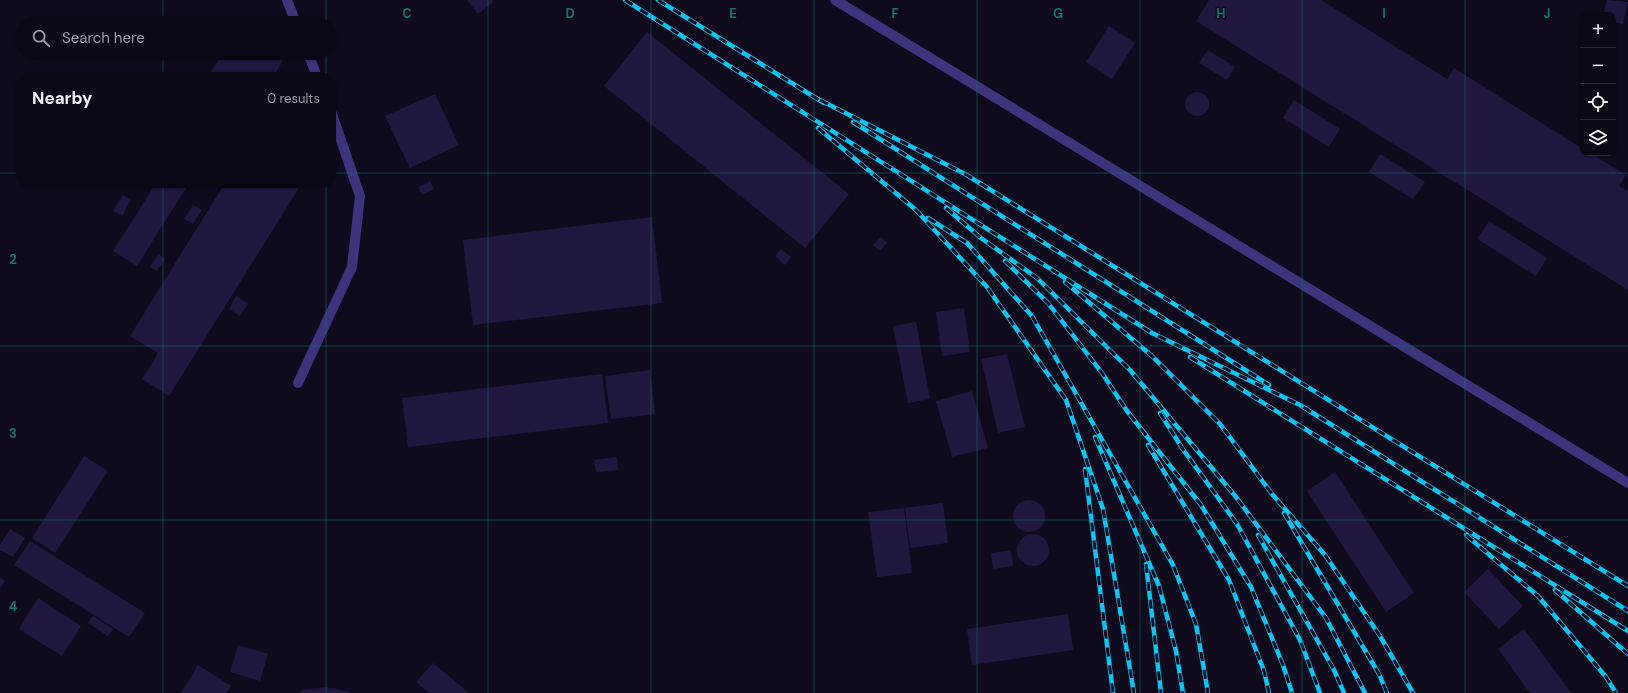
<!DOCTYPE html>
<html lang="en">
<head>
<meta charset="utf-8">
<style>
  :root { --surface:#0b0816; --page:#14111f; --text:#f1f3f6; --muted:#9a9aa1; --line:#2b2935 }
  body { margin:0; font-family:"DM Sans",sans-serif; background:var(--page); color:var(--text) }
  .controls { position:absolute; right:12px; top:12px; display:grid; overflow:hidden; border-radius:8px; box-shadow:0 1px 3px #0004 }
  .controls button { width:36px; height:36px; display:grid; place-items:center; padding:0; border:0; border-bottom:1px solid var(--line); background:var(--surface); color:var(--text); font:20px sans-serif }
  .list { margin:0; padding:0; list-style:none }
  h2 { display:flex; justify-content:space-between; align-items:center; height:52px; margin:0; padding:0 16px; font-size:17px }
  h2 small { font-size:13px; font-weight:400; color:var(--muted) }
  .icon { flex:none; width:22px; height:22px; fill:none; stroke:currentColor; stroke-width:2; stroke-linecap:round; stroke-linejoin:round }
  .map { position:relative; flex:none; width:1628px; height:693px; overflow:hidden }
  .search { position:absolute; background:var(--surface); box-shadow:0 1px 3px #0004; left:16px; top:16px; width:320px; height:44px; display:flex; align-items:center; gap:10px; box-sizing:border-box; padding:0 14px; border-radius:22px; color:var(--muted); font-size:15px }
  .panel { position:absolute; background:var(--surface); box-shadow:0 1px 3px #0004; left:16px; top:72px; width:320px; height:116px; border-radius:16px }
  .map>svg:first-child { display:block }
  .building { fill:#22173f }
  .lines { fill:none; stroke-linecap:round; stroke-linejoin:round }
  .minor { stroke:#3c357e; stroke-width:10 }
  .rail-casing { stroke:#00caf3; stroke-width:4.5 }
  .rail { stroke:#0f0b1d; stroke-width:3; stroke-dasharray:9; stroke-linecap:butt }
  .grid { fill:none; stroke:#0f766e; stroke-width:1; stroke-opacity:0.55 }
  .grid-label { font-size:13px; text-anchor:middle; font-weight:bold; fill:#0f766e; stroke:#0f0b1d; stroke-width:3; stroke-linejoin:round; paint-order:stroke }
</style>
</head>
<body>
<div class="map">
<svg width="1628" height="693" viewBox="0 0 1628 693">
  <rect width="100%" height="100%" fill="#0f0b1d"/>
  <path class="building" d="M467,0H492L493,2L478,14Z
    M1209,0H1321L1447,79L1454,68L1583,149V153H1590L1626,175L1619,186L1628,191V290L1196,21Z
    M1607,0L1628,2L1623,24L1613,22V15H1603Z
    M1109,26L1135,43L1112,79L1086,62Z
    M647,32L849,194L805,248L604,86Z
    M1208,50L1235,67L1227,80L1199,63Z
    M223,53H285L287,54L273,77H208Z
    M1185 104a12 12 0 1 1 24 0a12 12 0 1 1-24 0Z
    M435,94L459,145L410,168L385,116Z
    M1294,100L1340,129L1329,147L1283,118Z
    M1380,154L1425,182L1413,199L1369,172Z
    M430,181L434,189L422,195L418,187Z
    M156,183H189L137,266L113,251Z
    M201,183H215L211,189Z
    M225,183H302L169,396L142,379L158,353L130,336Z
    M123,195L131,200L122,216L113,211Z
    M193,205L202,210L193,224L184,219Z
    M652,217L662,303L473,325L463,240Z
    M1489,221L1547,258L1536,276L1477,239Z
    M881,237L887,243L880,251L873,245Z
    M781,249L791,257L785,265L775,256Z
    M158,254L165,259L157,271L150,267Z
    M236,296L248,304L240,316L229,309Z
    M964,308L970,352L942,356L936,312Z
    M916,322L930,399L908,403L893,326Z
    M1007,354L1025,427L998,433L981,359Z
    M650,370L655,414L611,419L605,376Z
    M602,374L608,423L408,447L402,398Z
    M972,391L988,448L952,457L936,401Z
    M84,456L108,471L55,553L32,538Z
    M617,457L618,470L596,472L594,460Z
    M1335,472L1414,593L1386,612L1307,491Z
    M1013 516a16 16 0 1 1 32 0a16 16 0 1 1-32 0Z
    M943,503L948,543L910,548L905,508Z
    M904,508L912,573L877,577L868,512Z
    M10,529L25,538L13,557L0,550V545Z
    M1017 550a16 16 0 1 1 32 0a16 16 0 1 1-32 0Z
    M30,541L145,613L129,637L14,565Z
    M1011,550L1013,566L993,569L991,553Z
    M1488,569L1523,606L1499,629L1464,592Z
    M0,578L5,581L0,589Z
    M38,598L81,626L62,656L19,629Z
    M1068,614L1073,650L972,665L967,629Z
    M93,616L113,629L108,636L88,623Z
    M1524,629L1571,693H1530L1498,649Z
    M238,645L268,654L260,681L230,672Z
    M433,663L469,693H429L416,682Z
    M198,665L231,686L227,693H181Z
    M326,687L353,693H298L303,690Z"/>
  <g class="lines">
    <path class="minor" d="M287,0L296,23
      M835,0L1628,483
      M308,53L317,77
      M298,383L352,267L360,196L331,111"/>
    <g class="rail-casing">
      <path id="rail" d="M625,0L1152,333L1300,405L1628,611
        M658,0L824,103
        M820,100L965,174L1628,586
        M853,122L1269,385
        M818,128L916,210L987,287L1066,400L1103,509L1134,693
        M946,208L981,238L1037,278L1130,370L1236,497L1326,618L1365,693
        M928,218L967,243L1032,316L1173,565L1196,624L1208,693
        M1005,261L1048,303L1102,373L1127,411L1201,505L1251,587L1283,665L1292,693
        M1065,282L1152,356L1220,424L1272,494L1325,555L1380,636L1413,693
        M1190,357L1628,631
        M1160,413L1182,448L1237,524L1300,640L1320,693
        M1095,437L1159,586L1176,651L1183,693
        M1148,445L1229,580L1264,671L1269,693
        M1085,469L1113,693
        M1284,513L1379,674L1387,693
        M1258,535L1334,670L1344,693
        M1466,535L1538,596L1606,677L1616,693
        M1146,564L1161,693
        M1555,590L1628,654"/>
    </g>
    <use href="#rail" class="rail"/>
  </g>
  <path class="grid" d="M163,0V23M326,0V23M488,0V693M651,0V693M814,0V693M977,0V693M1140,0V693M1302,0V693M1465,0V693M163,53V77M326,53V77M0,173H21M331,173H1628M163,183V693M326,183V693M0,346H1628M0,520H1628"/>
  <g class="grid-label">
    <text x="407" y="18">C</text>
    <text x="570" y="18">D</text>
    <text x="733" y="18">E</text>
    <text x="895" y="18">F</text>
    <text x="1058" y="18">G</text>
    <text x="1221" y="18">H</text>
    <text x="1384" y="18">I</text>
    <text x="1547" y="18">J</text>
    <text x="13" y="264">2</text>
    <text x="13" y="438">3</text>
    <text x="13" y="611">4</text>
  </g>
</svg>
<div class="controls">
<button>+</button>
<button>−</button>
<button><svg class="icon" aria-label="locate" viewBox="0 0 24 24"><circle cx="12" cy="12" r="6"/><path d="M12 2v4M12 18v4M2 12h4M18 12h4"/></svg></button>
<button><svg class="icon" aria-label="layers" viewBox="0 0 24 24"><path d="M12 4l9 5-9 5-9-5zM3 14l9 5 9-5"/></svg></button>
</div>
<div class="search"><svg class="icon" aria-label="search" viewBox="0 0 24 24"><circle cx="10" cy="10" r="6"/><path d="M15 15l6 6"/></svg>Search here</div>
<section class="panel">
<h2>Nearby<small>0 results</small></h2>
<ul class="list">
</ul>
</section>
</div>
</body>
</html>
